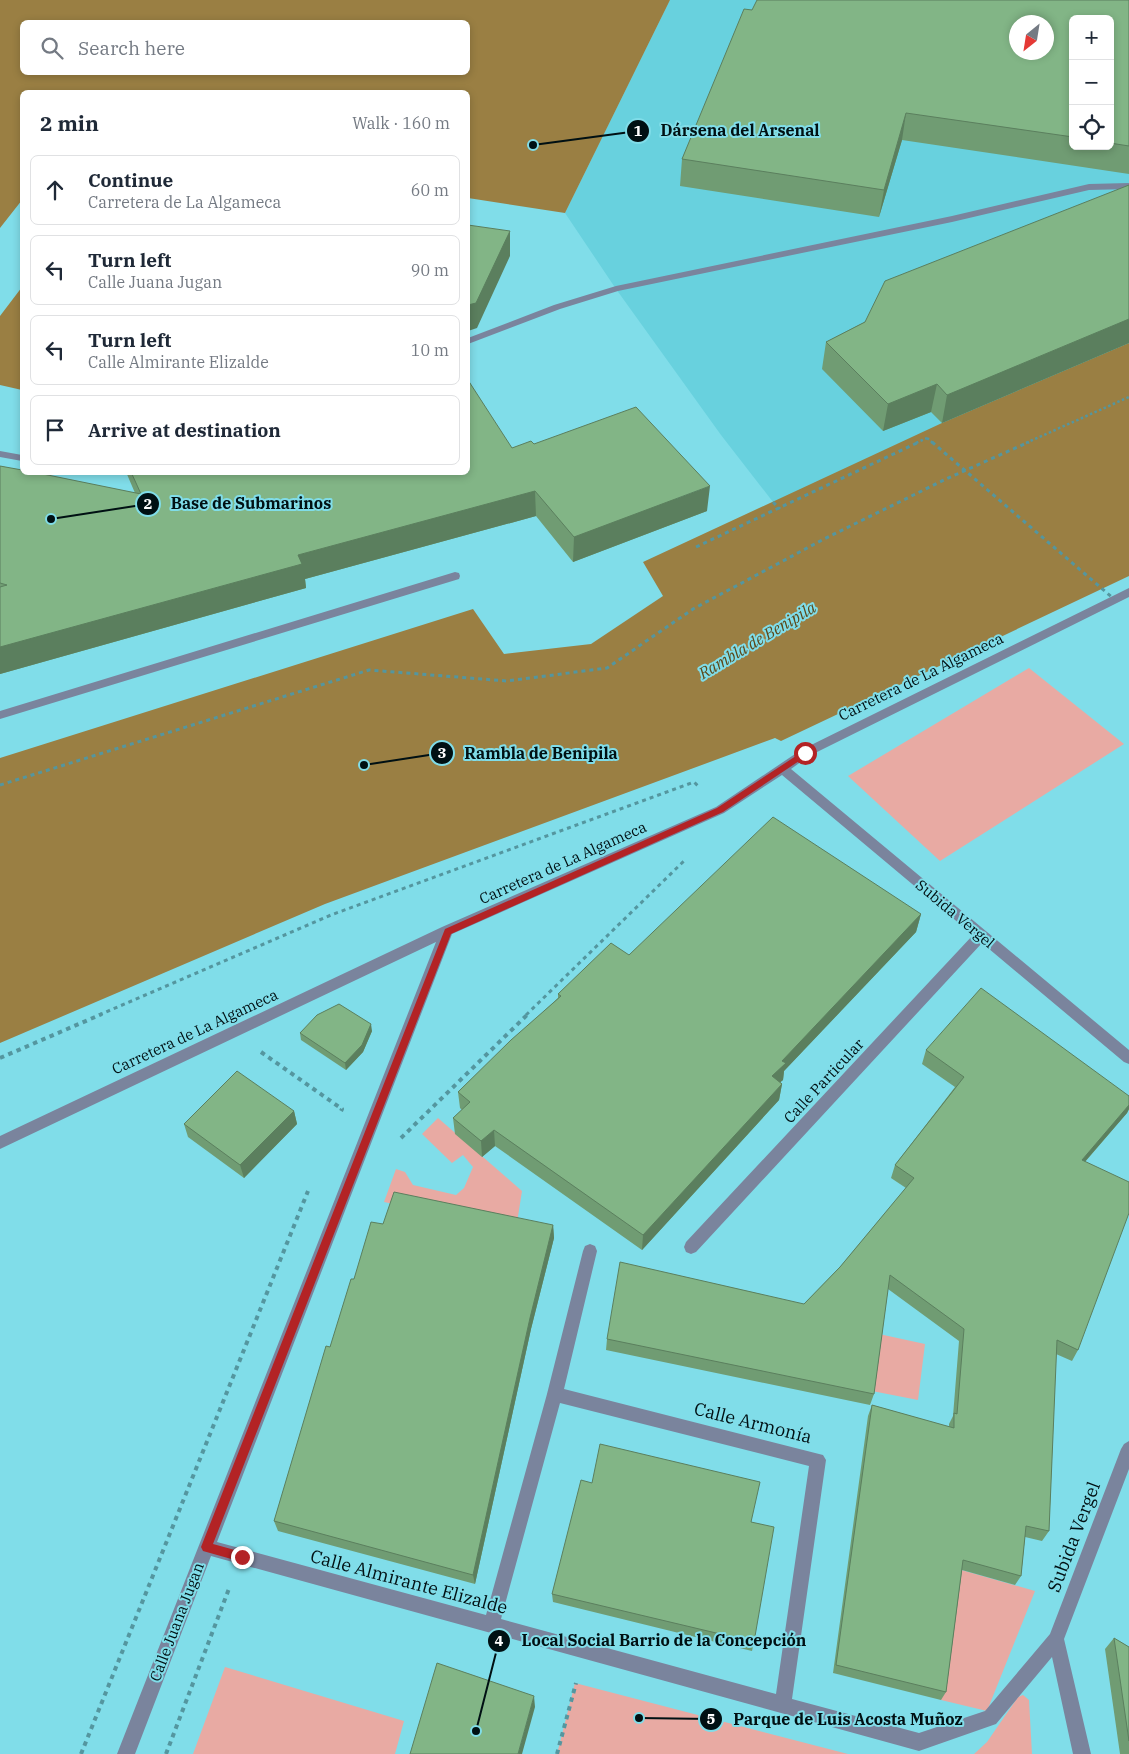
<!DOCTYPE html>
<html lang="en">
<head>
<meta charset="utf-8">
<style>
  :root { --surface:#fff; --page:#f6f6f7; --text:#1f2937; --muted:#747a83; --line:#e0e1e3 }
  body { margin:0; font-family:"IBM Plex Serif",serif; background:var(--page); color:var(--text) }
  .controls { position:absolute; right:15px; top:15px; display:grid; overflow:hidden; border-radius:8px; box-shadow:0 2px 8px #0003 }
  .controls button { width:45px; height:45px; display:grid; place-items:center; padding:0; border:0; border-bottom:1px solid var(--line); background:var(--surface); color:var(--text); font:25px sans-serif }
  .compass { position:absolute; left:1009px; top:15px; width:45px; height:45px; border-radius:50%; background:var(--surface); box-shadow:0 2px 8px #0003; rotate:210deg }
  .stop { position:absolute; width:15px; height:15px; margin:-11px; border:4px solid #b32325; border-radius:50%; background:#fff }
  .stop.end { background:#b32325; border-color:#fff; box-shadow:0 1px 5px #0008 }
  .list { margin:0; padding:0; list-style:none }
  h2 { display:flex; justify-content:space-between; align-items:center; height:65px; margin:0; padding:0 20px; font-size:21px }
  h2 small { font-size:16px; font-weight:400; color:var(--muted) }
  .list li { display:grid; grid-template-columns:32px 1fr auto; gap:15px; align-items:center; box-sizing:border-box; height:70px; margin:0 10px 10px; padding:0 10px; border:1px solid var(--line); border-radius:8px }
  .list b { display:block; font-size:19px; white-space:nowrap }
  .list p { margin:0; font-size:16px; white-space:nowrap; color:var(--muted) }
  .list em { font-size:16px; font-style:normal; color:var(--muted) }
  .icon { flex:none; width:28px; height:28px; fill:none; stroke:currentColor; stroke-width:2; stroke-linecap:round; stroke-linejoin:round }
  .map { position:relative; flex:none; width:1129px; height:1754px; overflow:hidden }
  .search { position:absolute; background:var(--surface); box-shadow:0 2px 8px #0003; left:20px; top:20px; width:450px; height:55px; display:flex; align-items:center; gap:12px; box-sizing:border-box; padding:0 18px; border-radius:8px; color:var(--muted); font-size:19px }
  .panel { position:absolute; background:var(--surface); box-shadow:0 2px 8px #0003; left:20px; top:90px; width:450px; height:385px; border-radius:8px }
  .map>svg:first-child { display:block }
  .built { fill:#68d1de; fill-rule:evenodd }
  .green { fill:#e8aaa3 }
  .water { fill:#9a7f43; fill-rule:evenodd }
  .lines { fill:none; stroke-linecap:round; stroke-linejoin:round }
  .path-far2 { stroke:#54969f; stroke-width:2.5; stroke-dasharray:2.5 2.5; stroke-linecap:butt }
  .path-far1 { stroke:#54969f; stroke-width:3; stroke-dasharray:4 4; stroke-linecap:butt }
  .path { stroke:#54969f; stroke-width:4; stroke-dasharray:4.5 4.5; stroke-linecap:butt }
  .minor { fill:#7a849d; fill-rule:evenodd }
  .path-bridge-far1 { stroke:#54969f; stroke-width:2.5; stroke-dasharray:2.5 2.5; stroke-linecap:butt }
  .path-bridge { stroke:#54969f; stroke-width:3; stroke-dasharray:4 4; stroke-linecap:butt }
  .wall { fill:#709c73; fill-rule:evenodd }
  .shaded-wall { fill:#5b7f5e }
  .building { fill:#82b586; stroke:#5b7f5e; fill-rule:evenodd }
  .route { fill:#b32325 }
  .labels { text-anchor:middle; stroke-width:4; stroke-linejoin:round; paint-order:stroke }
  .street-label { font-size:15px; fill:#001013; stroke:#80dde9 }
  .water-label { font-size:16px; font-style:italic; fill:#5c4819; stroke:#80dde9 }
  .near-street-label { font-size:18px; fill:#001013; stroke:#80dde9 }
  .leader { fill:none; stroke:#001013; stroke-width:2 }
  .callout-dot { fill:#001013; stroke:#80dde9; stroke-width:2 }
  .mark-label { font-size:15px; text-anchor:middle; font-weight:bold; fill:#fff }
  .callout-label { font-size:16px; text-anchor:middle; font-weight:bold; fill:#001013; stroke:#80dde9; stroke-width:4; stroke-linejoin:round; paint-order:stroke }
</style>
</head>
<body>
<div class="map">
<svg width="1129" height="1754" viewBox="0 0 1129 1754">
  <rect width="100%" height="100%" fill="#80dde9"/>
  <path class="built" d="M670,0H1129V343L773,502L721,435L616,289L565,213ZM1073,19H1110V146H1073ZM1016,22H1046V52H1016Z"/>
  <path class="green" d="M1029,668L1124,744L940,861L848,776Z
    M438,1118L522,1191L516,1229L384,1202L396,1169L405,1172L413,1185L456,1195L464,1188L473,1167L463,1155L452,1163L422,1134Z
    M879,1334L925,1344L918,1400L872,1391Z
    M958,1569L1035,1591L987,1711L941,1700Z
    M225,1667L404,1721L395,1754H193Z
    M575,1683L848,1754H557Z
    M1023,1695L1029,1700L1032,1754H974L987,1742L1018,1697Z"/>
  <path class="water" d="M0,0H670L565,213L468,198V92H22V200L0,228ZM468,22V72H22V22Z
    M22,287V390L0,385V316Z
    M1129,343V576L781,741L775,738L325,904L0,1043V758L473,609L504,654L591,644L663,596L643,562L942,423Z"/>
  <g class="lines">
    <path class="path-far2" d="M916,443L927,438
      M1026,443L1129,397"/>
    <path class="path-far1" d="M773,502L780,509
      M696,547L919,442
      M0,785L369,670L507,681L607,668L693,609L824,539L946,479L1029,442
      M99,1015L331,915L694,782L699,787
      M526,1015L686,859"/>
    <path class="path" d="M261,1052L342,1109L341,1111
      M0,1058L102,1014
      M401,1138L528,1014
      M81,1754L308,1191
      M166,1754L230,1586
      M557,1754L576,1683"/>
    <path class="minor" d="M1129,183V189L1089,190L952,222L618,291L560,309L468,344V338L554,305L616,286L952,216L1089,184Z
      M0,451L22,455V461L0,457Z
      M455,572L459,573L460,576L459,579L0,719V711Z
      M1129,588V597L809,756L791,769L1129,1050V1064L1124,1062L982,943L696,1252L691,1254L686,1252L684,1247L686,1242L973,935L782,775L724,813L452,934L217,1542L486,1615L547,1394L583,1251L585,1246L590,1244L595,1246L597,1251L564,1389L823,1455L826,1460L792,1699L919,1733L985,1711L1050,1634L1121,1449L1124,1444L1129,1441V1469L1064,1639L1091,1754H1073L1052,1657L996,1724L919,1751L211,1556L135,1754H117L436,942L0,1149V1136L442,927L716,807L801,750ZM560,1403L809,1466L776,1694L501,1619Z"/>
    <path class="path-bridge-far1" d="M927,438L933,443"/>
    <path class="path-bridge" d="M932,442L1114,599"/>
  </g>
  <path class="wall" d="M1129,0V174L902,140L879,217L680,186L682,159L752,10ZM1073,19H1110V146H1073Z
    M1129,185V343L942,423L931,412L883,431L822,369L826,342Z
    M534,444L707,511L573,562L536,516L305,579L306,588L0,674V466L135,493L126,472H468L512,448Z
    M921,914L916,932L784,1071L783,1080L780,1082L782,1084L779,1100L642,1250L495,1146L482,1157L455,1134L453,1118L462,1110L460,1108L458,1092L558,998V994L629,955Z
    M372,1031L363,1052L346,1070L301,1040L300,1033Z
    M926,1050L1129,1096V1109L1127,1113L1085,1162L1078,1350L1072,1361L1056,1354L1049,1531L1042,1541L1025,1537L1021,1576L1015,1585L962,1570L946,1692L941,1700L833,1673L868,1416L872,1405L949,1427V1424L953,1416L959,1341L888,1289L874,1394L870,1405L606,1350L607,1339L804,1304L840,1267L906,1188L891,1178L895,1165L955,1087L922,1064Z
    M294,1111L297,1124L244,1178L188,1137L184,1124Z
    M383,1224L553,1225L554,1238L531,1329L475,1584L278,1531L274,1521L330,1347Z
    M751,1522L754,1642L752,1651L553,1602L552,1594Z
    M1114,1638L1129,1647V1754H1120L1105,1649Z"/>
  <path class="shaded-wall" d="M906,113L902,140L879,217L884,190Z
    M510,231V256L477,328L468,331V305Z
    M1129,319V343L942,423L947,395Z
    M937,384L931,412L883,431L888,404Z
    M710,486L707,511L573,562L574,537Z
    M535,491L536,516L305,579L306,588L0,674V647L298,555Z
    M921,914L916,932L784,1071L783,1080L769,1092L772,1076L782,1061Z
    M371,1024L372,1031L363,1052L346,1070L345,1063Z
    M782,1084L779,1100L642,1250L643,1235Z
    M1129,1105V1109L1127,1113L1075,1173L1082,1160Z
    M294,1111L297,1124L244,1178L240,1165Z
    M494,1130L495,1146L482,1157L481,1141Z
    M553,1225L554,1238L531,1329L475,1584L473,1575L530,1318Z
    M534,1696L535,1707L522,1754H518Z"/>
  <path class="building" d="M757,0H1129V146L1110,143V19H1073V137L906,113L884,190L682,159L744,9L752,10ZM1016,22H1046V52H1016Z
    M1129,185V319L947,395L937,384L888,404L826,342L865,322L885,281Z
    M468,225L510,231L476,303L468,305Z
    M468,380L512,448L531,441L534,444L636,407L710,486L574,537L535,491L298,555L302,564L0,647V587L7,585L0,583V466L22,470V472H33L141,494L131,472H468Z
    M773,817L921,914L782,1061L786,1063L772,1076L782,1084L643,1235L494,1130L481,1141L453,1118L470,1102L458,1092L511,1040L561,996L558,994L611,943L629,955Z
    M981,988L1129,1096V1105L1082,1160L1129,1182V1213L1078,1350L1057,1340L1049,1531L1026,1526L1021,1576L963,1560L946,1692L836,1665L872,1405L954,1428V1413L957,1414L964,1329L890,1275L874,1394L607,1339L620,1262L804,1304L840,1267L914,1178L895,1165L964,1077L926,1050Z
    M339,1004L371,1024L362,1045L345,1063L300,1033L317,1015Z
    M237,1071L294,1111L240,1165L184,1124Z
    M394,1192L553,1225L530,1318L473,1575L274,1521L326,1346L330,1347L351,1279H354L371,1222L383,1224Z
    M600,1444L760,1482L751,1522L774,1527L754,1642L552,1594L581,1480L592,1483Z
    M1114,1638L1129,1647V1741Z
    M437,1663L534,1696L518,1754H410Z"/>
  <path class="route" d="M805,750L808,751V755L723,812L451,934L213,1544L242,1552L245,1553L247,1557L245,1561L242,1562L203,1551L201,1547L445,929L717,808Z"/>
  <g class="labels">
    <g class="street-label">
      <text transform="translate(921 677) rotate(-26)" y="5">Carretera de La Algameca</text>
      <text transform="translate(563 863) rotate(-24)" y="5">Carretera de La Algameca</text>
      <text transform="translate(955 914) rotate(40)" y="5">Subida Vergel</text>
      <text transform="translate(195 1032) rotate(-25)" y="5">Carretera de La Algameca</text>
      <text transform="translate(824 1081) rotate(-47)" y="5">Calle Particular</text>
      <text transform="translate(177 1622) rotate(-69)" y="5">Calle Juana Jugan</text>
    </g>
    <g class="water-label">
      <text transform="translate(757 640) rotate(-31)" y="6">Rambla de Benipila</text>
    </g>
    <g class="near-street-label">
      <text transform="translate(753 1423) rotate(14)" y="6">Calle Armonía</text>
      <text transform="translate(1074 1537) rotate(-69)" y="6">Subida Vergel</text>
      <text transform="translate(409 1582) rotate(15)" y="6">Calle Almirante Elizalde</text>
    </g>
  </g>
  <path class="leader" d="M533 145L638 131M51 519L148 504M364 765L442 753M476 1731L499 1641M639 1718L711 1719"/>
  <g class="callout-dot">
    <circle cx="533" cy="145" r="5"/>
    <circle cx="51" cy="519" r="5"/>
    <circle cx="364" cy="765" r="5"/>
    <circle cx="476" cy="1731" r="5"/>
    <circle cx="639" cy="1718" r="5"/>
    <circle cx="638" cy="131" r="12"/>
    <circle cx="148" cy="504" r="12"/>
    <circle cx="442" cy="753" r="12"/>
    <circle cx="499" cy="1641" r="12"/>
    <circle cx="711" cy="1719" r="12"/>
  </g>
  <g class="mark-label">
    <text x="638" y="136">1</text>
    <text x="148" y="509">2</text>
    <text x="442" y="758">3</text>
    <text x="499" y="1646">4</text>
    <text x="711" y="1724">5</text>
  </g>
  <g class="callout-label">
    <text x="740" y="136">Dársena del Arsenal</text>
    <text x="251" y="509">Base de Submarinos</text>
    <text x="541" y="759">Rambla de Benipila</text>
    <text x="664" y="1646">Local Social Barrio de la Concepción</text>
    <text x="848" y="1725">Parque de Luis Acosta Muñoz</text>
  </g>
</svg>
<div class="controls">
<button>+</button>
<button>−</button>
<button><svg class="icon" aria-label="locate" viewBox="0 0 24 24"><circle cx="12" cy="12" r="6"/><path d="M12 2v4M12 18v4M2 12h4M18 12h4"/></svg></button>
</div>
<svg class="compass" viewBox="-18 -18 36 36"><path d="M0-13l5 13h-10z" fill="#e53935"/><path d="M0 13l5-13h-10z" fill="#747a83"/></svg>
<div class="stop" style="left:805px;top:753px"></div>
<div class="stop end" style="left:242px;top:1557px"></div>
<div class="search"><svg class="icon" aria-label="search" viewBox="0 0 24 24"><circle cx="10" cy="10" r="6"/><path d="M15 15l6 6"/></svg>Search here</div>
<section class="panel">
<h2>2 min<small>Walk · 160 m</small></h2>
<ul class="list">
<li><svg class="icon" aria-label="ahead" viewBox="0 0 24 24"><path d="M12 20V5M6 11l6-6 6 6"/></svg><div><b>Continue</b><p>Carretera de La Algameca</p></div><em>60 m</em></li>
<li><svg class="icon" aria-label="left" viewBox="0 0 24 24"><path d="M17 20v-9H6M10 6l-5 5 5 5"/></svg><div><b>Turn left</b><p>Calle Juana Jugan</p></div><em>90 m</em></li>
<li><svg class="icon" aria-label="left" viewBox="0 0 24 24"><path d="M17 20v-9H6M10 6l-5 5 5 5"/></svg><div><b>Turn left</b><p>Calle Almirante Elizalde</p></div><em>10 m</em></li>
<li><svg class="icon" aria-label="arrive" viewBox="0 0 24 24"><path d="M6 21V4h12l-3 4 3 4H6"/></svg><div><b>Arrive at destination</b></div></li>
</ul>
</section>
</div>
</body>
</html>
